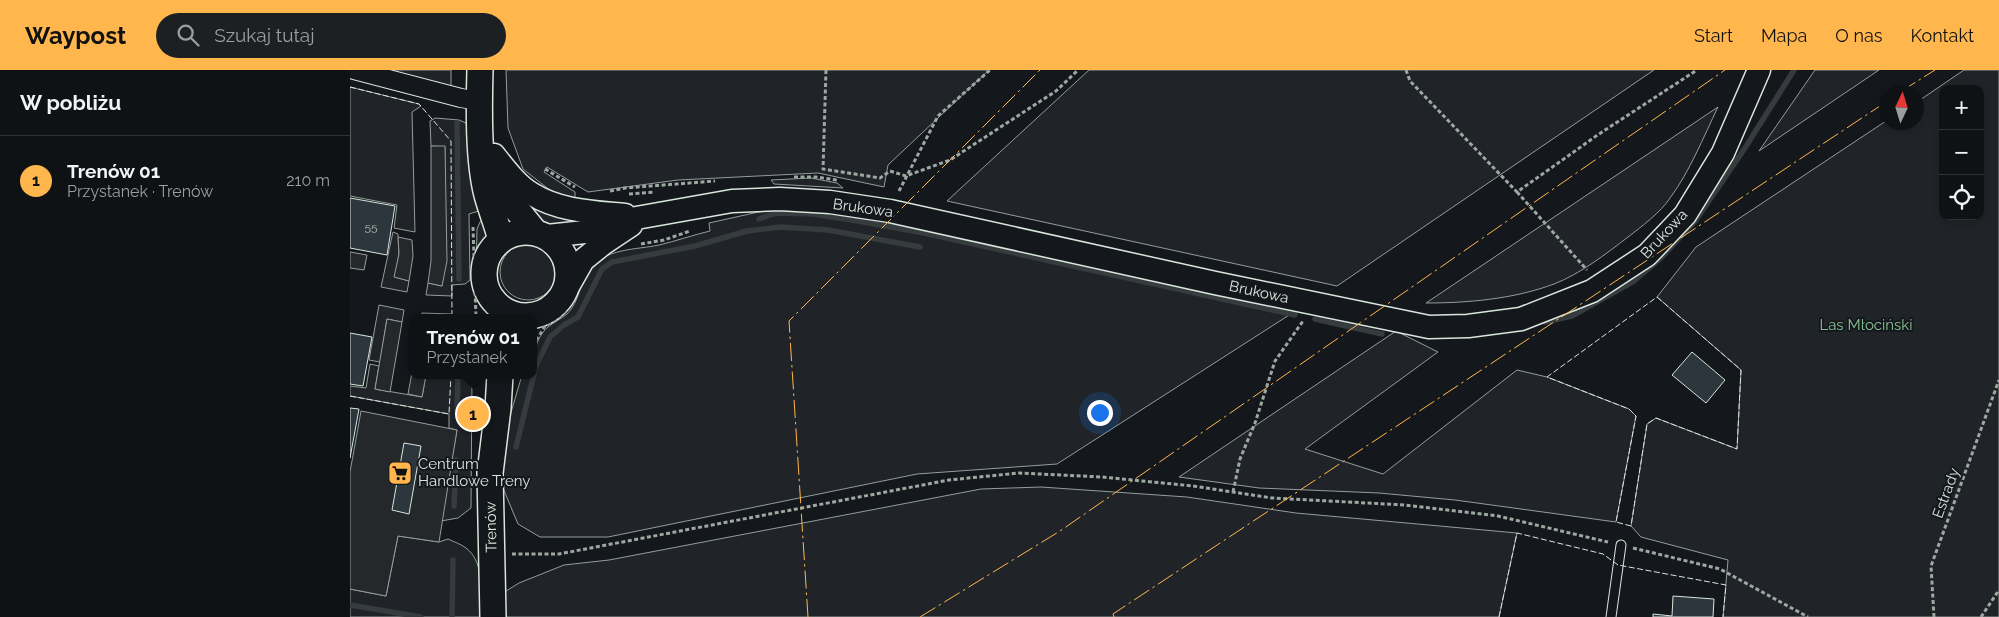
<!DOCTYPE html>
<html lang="pl">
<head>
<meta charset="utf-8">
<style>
  :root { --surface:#0f1215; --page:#1d2022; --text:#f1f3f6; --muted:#9b9ea0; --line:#2f3234; --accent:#ffb74d }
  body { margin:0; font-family:Raleway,sans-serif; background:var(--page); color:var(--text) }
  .controls { position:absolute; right:15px; top:15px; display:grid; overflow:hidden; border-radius:10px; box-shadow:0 2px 8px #0003 }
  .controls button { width:45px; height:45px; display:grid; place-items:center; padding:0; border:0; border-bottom:1px solid var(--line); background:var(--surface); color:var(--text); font:25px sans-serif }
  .compass { position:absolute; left:1529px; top:15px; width:45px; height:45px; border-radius:50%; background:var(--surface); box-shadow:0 2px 8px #0003; rotate:4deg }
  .you { position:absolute; left:749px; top:342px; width:18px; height:18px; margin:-12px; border:4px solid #fff; border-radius:50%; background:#1a73e8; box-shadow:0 0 0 8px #1a73e833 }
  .badge { display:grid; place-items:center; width:32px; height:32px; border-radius:50%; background:var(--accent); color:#111; font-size:16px; font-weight:700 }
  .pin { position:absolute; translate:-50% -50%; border:2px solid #fff; box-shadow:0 1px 5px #0006 }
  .popup { position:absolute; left:59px; top:244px; width:128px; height:65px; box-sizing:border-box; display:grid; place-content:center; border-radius:10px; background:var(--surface); filter:drop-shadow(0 1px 4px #0005); font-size:16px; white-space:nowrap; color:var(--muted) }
  .popup b { font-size:19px; color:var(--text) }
  .popup::after { content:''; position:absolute; left:50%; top:100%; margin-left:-10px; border:10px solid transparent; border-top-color:var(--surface) }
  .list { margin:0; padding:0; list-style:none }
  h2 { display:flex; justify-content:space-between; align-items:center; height:65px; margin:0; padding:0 20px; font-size:21px }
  h2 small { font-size:16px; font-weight:400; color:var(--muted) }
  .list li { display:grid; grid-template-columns:32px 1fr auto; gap:15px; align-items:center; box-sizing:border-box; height:90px; padding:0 20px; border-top:1px solid var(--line) }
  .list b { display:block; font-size:19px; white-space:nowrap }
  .list p { margin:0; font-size:16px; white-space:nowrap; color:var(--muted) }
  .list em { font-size:16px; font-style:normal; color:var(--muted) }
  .icon { flex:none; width:28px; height:28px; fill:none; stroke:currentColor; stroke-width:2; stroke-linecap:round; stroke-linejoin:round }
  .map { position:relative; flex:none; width:1649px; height:547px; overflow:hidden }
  header { display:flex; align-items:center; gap:30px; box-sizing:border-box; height:70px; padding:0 25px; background:var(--accent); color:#111 }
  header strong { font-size:24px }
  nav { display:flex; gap:28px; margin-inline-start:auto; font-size:18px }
  .search { width:350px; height:45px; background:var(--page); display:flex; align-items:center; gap:12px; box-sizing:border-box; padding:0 18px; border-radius:28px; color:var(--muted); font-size:19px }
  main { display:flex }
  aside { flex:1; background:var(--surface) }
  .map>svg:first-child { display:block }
  .green { fill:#202428; stroke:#939e99; fill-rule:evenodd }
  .parking { fill:#24282b; stroke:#939e99 }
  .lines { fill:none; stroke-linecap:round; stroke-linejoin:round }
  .stream { stroke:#363b3e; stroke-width:5.5 }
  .building { fill:#2c363c; stroke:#d8e6dc }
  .service-casing { stroke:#d8e6dc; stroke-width:11 }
  .minor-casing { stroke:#d8e6dc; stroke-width:20 }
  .tertiary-casing { stroke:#d8e6dc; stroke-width:25 }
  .secondary-casing { stroke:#d8e6dc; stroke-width:28 }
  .path { stroke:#9da8a2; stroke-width:3; stroke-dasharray:4 2.5; stroke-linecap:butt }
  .service { stroke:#14181c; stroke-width:9 }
  .minor { stroke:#14181c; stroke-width:18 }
  .tertiary { stroke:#14181c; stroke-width:22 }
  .secondary { stroke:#14181c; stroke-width:25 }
  .fence { stroke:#d8e6dc; stroke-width:1; stroke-dasharray:6 2.5; stroke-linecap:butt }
  .power { stroke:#ffb74d; stroke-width:1; stroke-dasharray:18 4 2.5 4; stroke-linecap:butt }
  .labels { text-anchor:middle; stroke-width:4; stroke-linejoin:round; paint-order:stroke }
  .number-label { font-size:12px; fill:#adbab4 }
  .street-label { font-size:15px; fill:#d8e6dc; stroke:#14181c }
  .park-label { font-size:15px; fill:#8ac095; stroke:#14181c }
  .poi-label { font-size:15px; fill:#d8e6dc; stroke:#14181c; text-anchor:start }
</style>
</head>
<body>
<header>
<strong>Waypost</strong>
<div class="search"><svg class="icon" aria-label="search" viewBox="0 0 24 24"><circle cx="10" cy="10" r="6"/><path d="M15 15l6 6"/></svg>Szukaj tutaj</div>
<nav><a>Start</a><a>Mapa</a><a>O nas</a><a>Kontakt</a></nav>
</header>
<main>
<aside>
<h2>W pobliżu<small></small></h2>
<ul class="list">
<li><span class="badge">1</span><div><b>Trenów 01</b><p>Przystanek · Trenów</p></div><em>210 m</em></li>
</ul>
</aside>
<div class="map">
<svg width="1649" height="547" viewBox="0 0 1649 547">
  <rect width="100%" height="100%" fill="#14181c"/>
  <path class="green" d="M39,0H101V16Z
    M156,0H639L538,95L534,117L468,103L328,110L238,122L197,97L194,102L225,122V129L201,121L173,99L158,58Z
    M739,0H1304L987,216L597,131Z
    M1465,0H1529L1409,81Z
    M1614,0H1649V547H1373L1378,490L1291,467L1281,456L1297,354L1306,348L1387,379L1391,300L1307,227L1346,177L1536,51L1566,52L1567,32ZM1593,19H1630V146H1593Z
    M0,17L69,34L71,36L62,42L65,162L44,158L47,135L0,126Z
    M1368,37C1353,68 1340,101 1320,128C1311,142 1291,157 1278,167C1256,184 1230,204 1204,214C1164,229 1118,233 1076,233Z
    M85,48L109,50L116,53L135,139L119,144L120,210L115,214L102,215V226L76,225L78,213L92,216L95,77L81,76L80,51Z
    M461,108L487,113L493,118L424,114L421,110Z
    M182,132L226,148L228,156C196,157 196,160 172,137Z
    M422,139L498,143L947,240L707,394L567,404L258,467H190L168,454L150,411L155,363L172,305H183C183,289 184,269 198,257C204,252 211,249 217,244C230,231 229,214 239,200C255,178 285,180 309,175C326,171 343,165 360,161L359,153Z
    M134,150L138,168L130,187L126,204L127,159L130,152Z
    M43,162L48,164L49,184L45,207L59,211L57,222L31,217Z
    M150 202a28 28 0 1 1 56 0a28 28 0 1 1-56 0Z
    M29,235L54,240L52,252L37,249L30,292L19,290Z
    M72,243L102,244V248H71Z
    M1046,261L1088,282L955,379L1033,404L1167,300L1197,307L1279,339L1286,346L1266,452L1105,430L1029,423L909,418L829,407Z
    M20,294L29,296L25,319L72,327L76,305H122L121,438L108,448L91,451L107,360L99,358V344L0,326V316L16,318Z
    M691,417L837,427L946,443L1167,463L1149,547H150L151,528L156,521L169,513L214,495L259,490L631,419Z
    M48,466L89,472L98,469C104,472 111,474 116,478C136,493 130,525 130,547H0V519L36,526Z"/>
  <path class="parking" d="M81,76H95L97,191L92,216L78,213L81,191Z
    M48,167L62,170L63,186L59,211L44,207L49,184Z
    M0,182L17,185L14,200L0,198Z
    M37,249L52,252L40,322L25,319Z
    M63,297V305H76L72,327L58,324Z
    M11,341L107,360L89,472L48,466L36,526L0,519V402Z"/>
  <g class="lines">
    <path class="stream" d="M107,53L109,209
      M409,149L426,143L463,144L508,151L574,163L945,245
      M965,249L1032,264
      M1195,252L1222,246L1284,211L1311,188L1346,150L1395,78L1444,0
      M107,343L108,305
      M166,377L186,296L200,267L214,255L228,247L252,199L262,192L345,176L397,161L431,157L478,160L570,177
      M104,436L106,390
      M0,535L71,547
      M102,547L103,490"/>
  </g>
  <path class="building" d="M0,128L45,136L37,185L0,178Z
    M0,263L22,267L13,316L0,314Z
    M1342,282L1375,310L1356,333L1322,305Z
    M0,338L9,339L0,388Z
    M54,373L71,376L59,444L42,440Z
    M1323,526L1364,529L1363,547H1303V544L1322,546Z"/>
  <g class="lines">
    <g class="service-casing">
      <path id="service" d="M1261,547L1271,475"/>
    </g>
    <g class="minor-casing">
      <path id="minor" d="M4,0L111,28L129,31"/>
    </g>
    <g class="tertiary-casing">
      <path id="tertiary" d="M144,85C155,99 167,115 182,124C209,141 243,142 275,145
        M197,166L235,162L275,150L382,131L430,129L480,132L540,141L865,213L1079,257L1118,256L1171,249L1242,221L1297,185L1335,145L1373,83L1409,0
        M216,220L233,190L254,173L281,155"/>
    </g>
    <g class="secondary-casing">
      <path id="secondary" d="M130,0C129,37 128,90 137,125C141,140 147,154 151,170
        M138,86L164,136L185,162
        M134 204a42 42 0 1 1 84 0a42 42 0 1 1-84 0Z
        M143,547L140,403L148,338L150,305"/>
    </g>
    <path class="path" d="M476,0L473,99L530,108L540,101L556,106L600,90L706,21L728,0
      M1056,0L1060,11L1167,122L1249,64L1347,0
      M195,99L225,117
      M444,107H466L487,110
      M260,121L275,118L365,111
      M549,121L588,46L640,0
      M1167,122L1237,200
      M279,124L305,122
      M123,157L126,248
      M291,174L314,170L340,161
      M183,276L195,256L208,248L216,240
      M125,315V305
      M883,422L890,389L905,353L925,291L953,251
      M1283,478L1370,499L1458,547
      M162,484H209L599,410L669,403L752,407L843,416L922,428L1055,435L1148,446L1258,472
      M1584,547L1581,496L1649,310
      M1631,547L1649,520"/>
    <use href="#service" class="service"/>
    <use href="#minor" class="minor"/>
    <use href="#tertiary" class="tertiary"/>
    <use href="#secondary" class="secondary"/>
    <path class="fence" d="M0,17L69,34L101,71L102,248
      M1307,227L1391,300L1387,379L1306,348L1297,354L1281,456L1266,452L1286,346L1279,339L1197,307Z
      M0,326L99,344L101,305
      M1149,547L1167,463L1253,484L1268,495L1376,515L1373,547"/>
    <path class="power" d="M1550,22L1585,0
      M458,547L439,251L690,0
      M570,547L710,461L1375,0
      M764,547L763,544L1536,32"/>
  </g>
  <defs>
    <g id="supermarket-square" transform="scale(1.25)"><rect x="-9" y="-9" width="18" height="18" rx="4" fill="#ffb74d" stroke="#14181c"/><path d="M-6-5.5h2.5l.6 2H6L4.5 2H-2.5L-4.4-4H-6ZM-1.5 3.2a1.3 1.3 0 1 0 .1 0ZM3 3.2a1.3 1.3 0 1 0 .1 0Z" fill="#111"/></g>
  </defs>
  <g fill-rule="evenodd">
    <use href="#supermarket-square" x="50" y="403"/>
  </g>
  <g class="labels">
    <g class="number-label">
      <text x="21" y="161">55</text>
    </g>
    <g class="street-label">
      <text transform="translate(513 138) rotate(8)" y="5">Brukowa</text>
      <text transform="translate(1314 164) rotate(-47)" y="5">Brukowa</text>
      <text transform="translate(909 222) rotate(12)" y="5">Brukowa</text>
      <text transform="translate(1596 423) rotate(-70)" y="5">Estrady</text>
      <text transform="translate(141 457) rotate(-91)" y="5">Trenów</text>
    </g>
    <g class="park-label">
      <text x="1516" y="260">Las Młociński</text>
    </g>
    <g class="poi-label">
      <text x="68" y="399">Centrum<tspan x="68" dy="17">Handlowe Treny</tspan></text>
    </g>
  </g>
</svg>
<div class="controls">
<button>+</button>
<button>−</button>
<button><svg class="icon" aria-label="locate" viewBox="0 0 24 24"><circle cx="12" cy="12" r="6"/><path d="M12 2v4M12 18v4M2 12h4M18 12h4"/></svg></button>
</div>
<svg class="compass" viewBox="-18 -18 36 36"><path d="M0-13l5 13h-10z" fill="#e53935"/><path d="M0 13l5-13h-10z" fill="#9b9ea0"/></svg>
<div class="you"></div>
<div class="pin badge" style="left:123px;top:344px">1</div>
<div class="popup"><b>Trenów 01</b>Przystanek</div>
</div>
</main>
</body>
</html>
